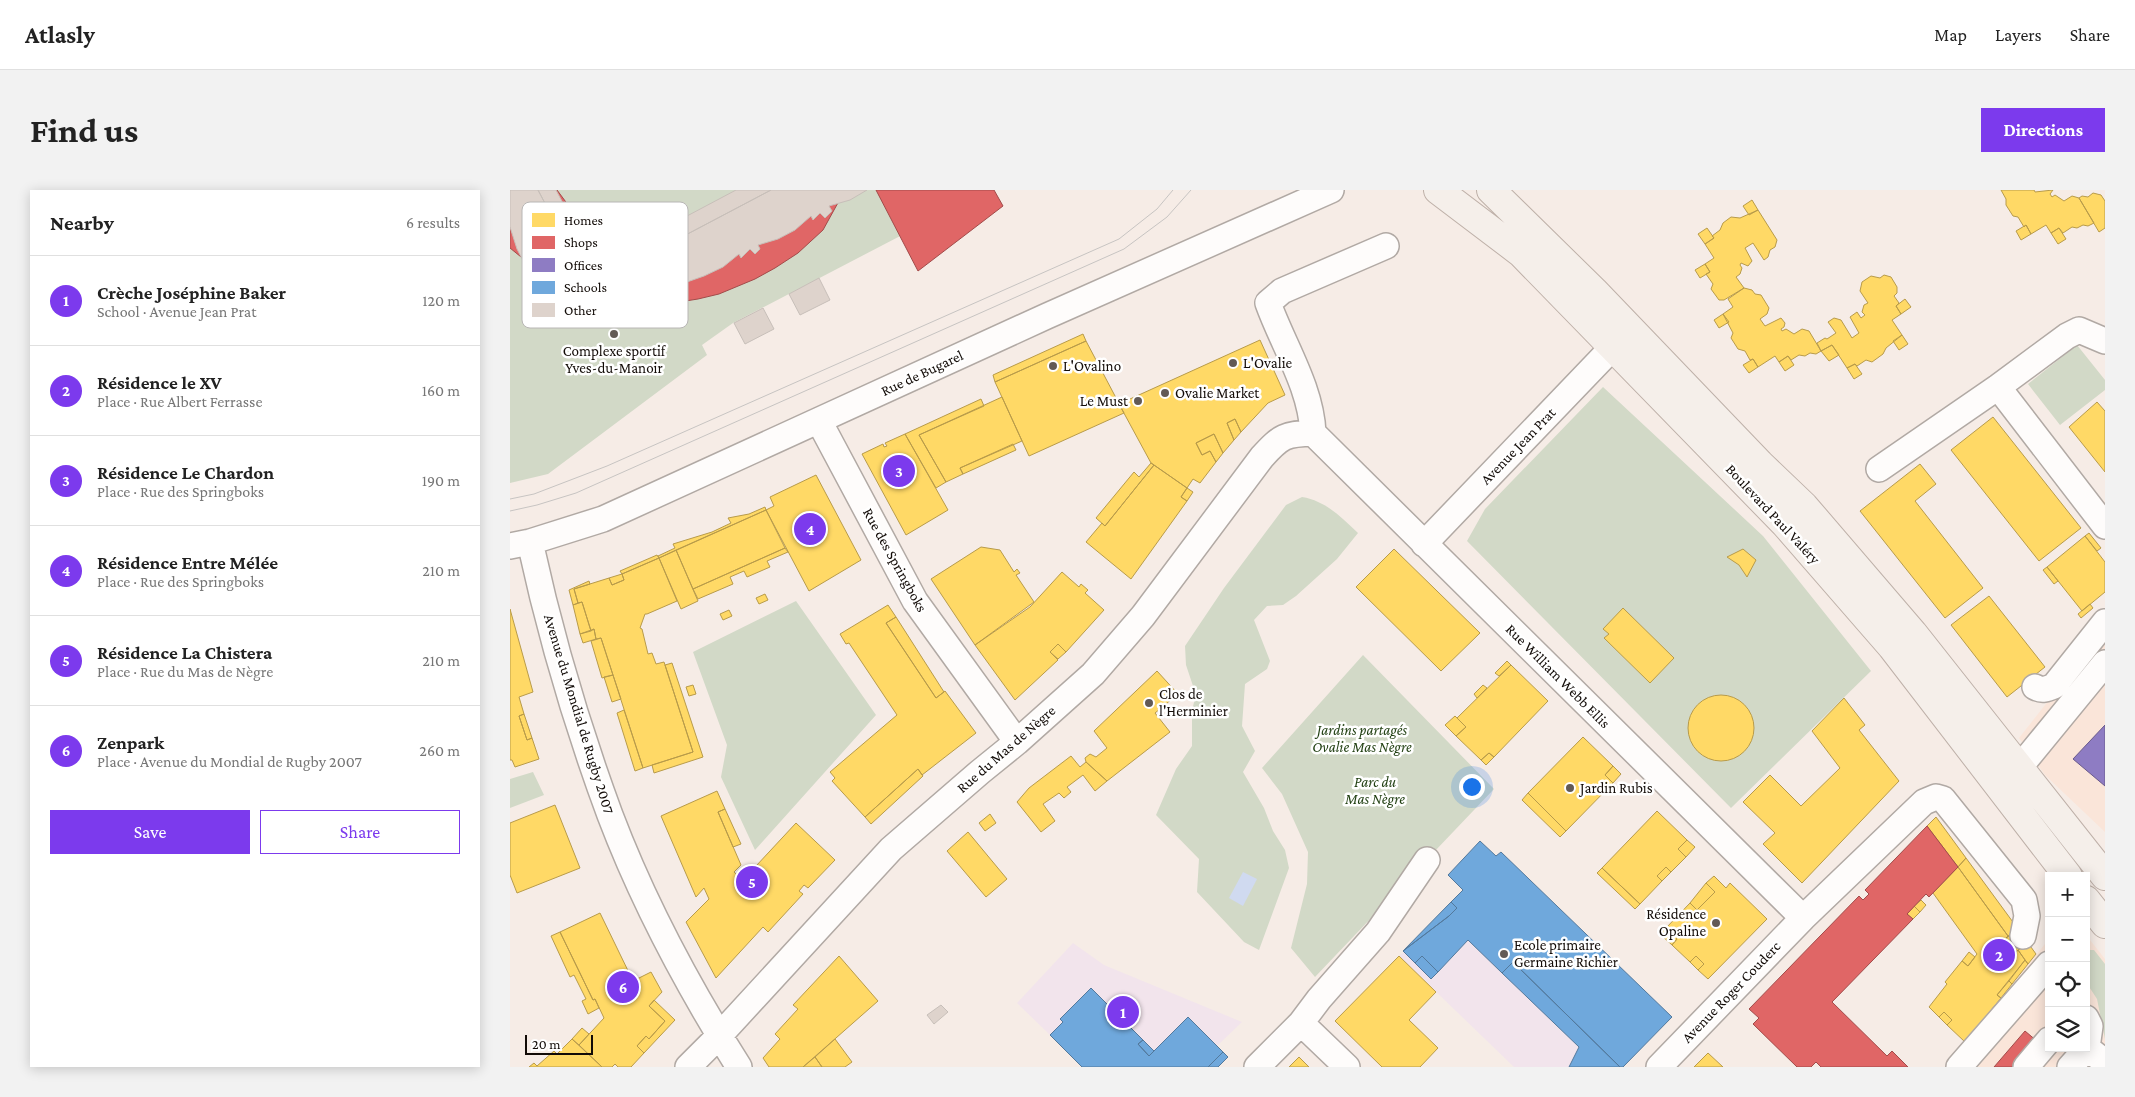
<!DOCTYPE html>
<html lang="en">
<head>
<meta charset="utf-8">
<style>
  :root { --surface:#fff; --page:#f2f2f2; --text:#222; --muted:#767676; --line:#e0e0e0; --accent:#7c3aed }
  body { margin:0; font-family:"Crimson Pro",serif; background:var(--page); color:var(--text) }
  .controls { position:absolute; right:15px; bottom:15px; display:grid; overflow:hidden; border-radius:0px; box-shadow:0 2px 12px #0003 }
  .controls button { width:45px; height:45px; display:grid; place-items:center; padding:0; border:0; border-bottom:1px solid var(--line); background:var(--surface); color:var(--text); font:25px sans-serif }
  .scale { position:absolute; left:15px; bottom:12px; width:68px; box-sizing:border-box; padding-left:5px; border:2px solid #120b07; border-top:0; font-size:14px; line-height:18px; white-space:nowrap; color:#120b07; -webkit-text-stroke:4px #fff; paint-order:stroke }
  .you { position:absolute; left:961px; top:596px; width:18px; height:18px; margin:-12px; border:4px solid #fff; border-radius:50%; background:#1a73e8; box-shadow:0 0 0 8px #1a73e833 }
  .badge { display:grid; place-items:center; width:32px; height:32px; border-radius:50%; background:var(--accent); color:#fff; font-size:16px; font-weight:700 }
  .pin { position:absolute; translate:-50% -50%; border:2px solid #fff; box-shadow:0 1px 5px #0006 }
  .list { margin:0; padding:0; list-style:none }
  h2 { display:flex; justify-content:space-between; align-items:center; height:65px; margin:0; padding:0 20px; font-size:21px }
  h2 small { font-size:16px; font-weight:400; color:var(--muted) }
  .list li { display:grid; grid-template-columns:32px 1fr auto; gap:15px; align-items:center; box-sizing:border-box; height:90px; padding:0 20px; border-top:1px solid var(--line) }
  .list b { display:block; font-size:19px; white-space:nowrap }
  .list p { margin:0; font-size:16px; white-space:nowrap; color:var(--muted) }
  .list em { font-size:16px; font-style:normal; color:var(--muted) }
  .actions { display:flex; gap:10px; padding:15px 20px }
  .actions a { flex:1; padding:11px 0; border:1px solid var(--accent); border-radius:0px; text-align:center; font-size:18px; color:var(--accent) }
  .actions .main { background:var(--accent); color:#fff }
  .icon { flex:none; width:28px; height:28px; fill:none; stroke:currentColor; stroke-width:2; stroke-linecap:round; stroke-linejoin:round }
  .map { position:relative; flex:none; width:1595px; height:877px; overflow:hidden; border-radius:0px }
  header { display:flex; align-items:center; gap:30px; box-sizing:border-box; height:70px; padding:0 25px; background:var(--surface); border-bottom:1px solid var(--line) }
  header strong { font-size:24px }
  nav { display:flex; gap:28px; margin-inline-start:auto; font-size:18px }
  .intro { display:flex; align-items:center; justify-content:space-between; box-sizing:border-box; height:120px; padding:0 30px }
  h1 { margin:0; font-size:35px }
  .button { padding:12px 22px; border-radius:0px; background:var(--accent); color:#fff; font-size:18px; font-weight:700 }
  main { display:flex; gap:30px; padding:0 30px }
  aside { flex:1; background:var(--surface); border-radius:0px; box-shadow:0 2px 12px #0003 }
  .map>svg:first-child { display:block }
  .built { fill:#fae5d9 }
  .education { fill:#f2e4ec }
  .green { fill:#d2d9c7 }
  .water { fill:#d0daf0 }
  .homes { fill:#ffd966; stroke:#b89b4a }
  .shops { fill:#e06666; stroke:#a24b4a }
  .offices { fill:#8e7cc3; stroke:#695a8b }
  .schools { fill:#6fa8dc; stroke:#53799c }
  .building { fill:#ded3cc; stroke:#c7bfb9 }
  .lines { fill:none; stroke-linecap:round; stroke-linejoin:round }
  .minor-casing { stroke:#b1a9a4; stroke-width:28 }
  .major-casing { stroke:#beb0a8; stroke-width:30 }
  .minor { stroke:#fefcfb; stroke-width:25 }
  .major { stroke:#f5efea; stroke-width:28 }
  .tram { stroke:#c7c4c2; stroke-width:1 }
  .poi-dot { fill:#625a55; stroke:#fff; stroke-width:2 }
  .labels { text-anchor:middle; stroke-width:5; stroke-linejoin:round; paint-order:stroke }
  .poi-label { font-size:15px; fill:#120b07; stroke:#fff; text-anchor:start }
  .street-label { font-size:15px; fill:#120b07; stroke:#fff }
  .park-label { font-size:15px; font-style:italic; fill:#1f3e10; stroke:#fff }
  .key { fill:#fff; stroke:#b8b6b5; stroke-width:1 }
  .key-label { font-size:14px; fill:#120b07 }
</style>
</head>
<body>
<header>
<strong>Atlasly</strong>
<nav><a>Map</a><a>Layers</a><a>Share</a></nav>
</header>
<div class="intro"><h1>Find us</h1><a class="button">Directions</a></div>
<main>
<aside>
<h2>Nearby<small>6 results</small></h2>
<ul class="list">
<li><span class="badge">1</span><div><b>Crèche Joséphine Baker</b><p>School · Avenue Jean Prat</p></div><em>120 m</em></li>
<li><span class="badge">2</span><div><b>Résidence le XV</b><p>Place · Rue Albert Ferrasse</p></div><em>160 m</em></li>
<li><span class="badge">3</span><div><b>Résidence Le Chardon</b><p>Place · Rue des Springboks</p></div><em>190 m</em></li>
<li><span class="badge">4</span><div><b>Résidence Entre Mélée</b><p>Place · Rue des Springboks</p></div><em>210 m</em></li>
<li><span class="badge">5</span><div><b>Résidence La Chistera</b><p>Place · Rue du Mas de Nègre</p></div><em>210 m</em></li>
<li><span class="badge">6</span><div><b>Zenpark</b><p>Place · Avenue du Mondial de Rugby 2007</p></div><em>260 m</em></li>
</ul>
<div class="actions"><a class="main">Save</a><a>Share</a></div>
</aside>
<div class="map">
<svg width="1595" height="877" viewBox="0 0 1595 877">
  <rect width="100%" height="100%" fill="#f6ece6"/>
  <path class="built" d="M1595,439V642L1535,585L1509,548Z
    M1576,745L1595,769V877H1435L1539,749V858H1576Z"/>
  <path class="education" d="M970,651L986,666L991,662L1162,827L1113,877H1004L889,766L939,726L947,718L941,712L953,700L938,685Z
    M563,753L594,775L732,832L707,856L718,867L708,877L540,845L507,813Z"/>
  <path class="green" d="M0,0H392L396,43L223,133L192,155L197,165L38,284L0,293Z
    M1567,155L1595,190V200L1550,235L1518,194Z
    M1093,197L1253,346L1361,481L1221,618L957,351L975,319Z
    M792,307C816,311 831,327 848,343L827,369L786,406L773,415L757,416L744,430L760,471L757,479L735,494L732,536L745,561L733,582L754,618L763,641L775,660L779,678L749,760L734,752L687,702L689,669L646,625L666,579L682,556V520L686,505L676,475L675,456L714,398L776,315Z
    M286,411L366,525L245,660L211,587L217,555L183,462Z
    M853,465L984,599L805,787L781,758L797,694L798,662L772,604L752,578Z
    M23,582L34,605L0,618V589Z
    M1579,760H1584L1595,774V849L1587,809L1576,792V762Z"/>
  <path class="water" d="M733,682L747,689L733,716L719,708Z"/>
  <path class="homes" d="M1491,0H1524L1525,2L1543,0L1540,4L1542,7L1545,5L1554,11L1562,6L1569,8L1584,33L1578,36L1573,35L1567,38L1562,37L1553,43L1549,38L1541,43L1536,35L1521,44L1516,35L1514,37L1508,27L1503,26L1496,15V9Z
    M1583,3L1591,5L1595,11V38L1589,42L1569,8L1572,6L1578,7Z
    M1242,10L1248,20L1239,25L1233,16Z
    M1248,20L1267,50L1265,57L1260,60L1258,67L1254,70L1243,53L1235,58L1242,71L1238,76L1231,73L1230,75L1232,78L1230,84L1226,87L1234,98L1214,110H1209L1201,99L1203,94L1196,84L1200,82L1195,74L1204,68L1195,54L1204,48L1202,46L1210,40L1213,33L1221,27L1230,28Z
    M1516,35L1521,44L1511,50L1506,41Z
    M1197,38L1204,48L1195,54L1188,44Z
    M1549,38L1556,49L1548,54L1541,43Z
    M1195,74L1200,82L1190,88L1185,80Z
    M1374,85L1381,87L1387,97V103L1384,106L1389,113L1386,116L1391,124L1382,130L1392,145L1376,158L1373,164L1362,172L1356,170L1347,176L1345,174L1337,178L1322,155L1311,161L1307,153L1315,148L1317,149L1326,143L1318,132L1324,128L1331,130L1342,148L1349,143L1340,127L1347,122L1351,128L1355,125L1352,122L1354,115L1358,113L1350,101L1352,92L1361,86L1370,88Z
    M1234,98L1242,100L1245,104L1251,105L1259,118L1257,124L1250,129L1255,136L1271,128L1275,133L1274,137L1271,139L1272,141L1276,139L1284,144L1292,139L1299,141L1311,161L1306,164L1300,163L1295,166L1289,165L1281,170L1278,166L1269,172L1265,166L1248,177L1243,169L1240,170L1235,161L1228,159L1221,148L1223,143L1213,124L1223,117L1218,109Z
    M1395,109L1401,117L1391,124L1386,116Z
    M1213,124L1219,132L1209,138L1204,130Z
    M573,144L576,151L485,192L483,185Z
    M1392,145L1398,154L1389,160L1383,151Z
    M750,150L775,205L758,213L731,242L725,229L717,233L724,250L713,263L704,244L686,253L692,265L700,261L706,272L690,293L683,289L677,298L641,273L609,214Z
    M576,151L614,223L519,266L485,192Z
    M1322,155L1329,165L1319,171L1311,161Z
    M1278,166L1284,175L1275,181L1269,172Z
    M1243,169L1248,177L1239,183L1233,175Z
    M1345,174L1352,184L1344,189L1337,178Z
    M492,207L512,251L450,278L453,284L436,292L409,245Z
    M471,209L474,216L409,245L436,292L426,298L395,244Z
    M1587,212L1595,221V282L1559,237Z
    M1483,227L1571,338L1529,371L1441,260Z
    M725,229L731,242L724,250L717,233Z
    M395,244L438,320L396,345L352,264L373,254L374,257L377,256L375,253Z
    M704,244L713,263L706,272L700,261L692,265L686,253Z
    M503,254L506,260L453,284L450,278Z
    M641,273L644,275L595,336L586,328L624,282L629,287Z
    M1410,274L1426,294L1405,311L1473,398L1435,428L1350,321Z
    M644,275L677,298L671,307L677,311L621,389L576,352L592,333L595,336Z
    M306,285L351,370L299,401L256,320L264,316L260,307Z
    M677,298L683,302L677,311L671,307Z
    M255,317L256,320L149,368L148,366L165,358L163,354L202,342L221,333L218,328L239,324Z
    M256,320L275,358L183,399L166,360Z
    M1579,343L1591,358L1587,361L1575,346Z
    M1575,346L1595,372V402L1572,421L1537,377Z
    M471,357L490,360L504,382L507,379L510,383L506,385L524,412L465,455L421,389Z
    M275,358L278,362L257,371L260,377L237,387L234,381L220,387L223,394L188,409L183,399Z
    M884,359L970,443L931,481L846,397Z
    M1233,359L1246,370L1237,387L1229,375L1217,367Z
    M166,360L188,411L171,419L149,368Z
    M147,365L149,368L112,384L110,381Z
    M149,368L167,411L137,424H135L130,438L132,439L138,464L142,463L146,474L154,472L183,562L133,578L91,448L86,449L84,439L81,441L72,412L68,413L64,399L99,388L102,395L114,390L112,384Z
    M1537,377L1548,391L1544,394L1533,380Z
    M552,382L569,397L571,394L578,400L575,403L594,420L556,462L548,454L540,462L548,470L505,510L465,455L520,417Z
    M112,384L114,390L102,395L99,388Z
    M79,391L80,394L64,399L68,413L63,415L59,400Z
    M255,404L258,410L249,414L246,408Z
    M1479,406L1535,477L1497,507L1441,435Z
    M72,412L81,441L70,444L63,415Z
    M1580,414L1583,418L1571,428L1568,424Z
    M378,415L386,427L376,433L426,508L435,501L466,543L412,585L408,579L355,627L322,591L325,588L320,582L387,525L339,453L336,454L330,444Z
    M1113,418L1164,468L1140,493L1094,448L1099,444L1093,439Z
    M0,419L23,502L9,507L14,524L9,526L17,550L22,548L29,569L5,577L2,570H0Z
    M219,420L222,426L213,430L210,424Z
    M386,427L434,502L426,508L376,433Z
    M84,439L86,449L73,453L70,444Z
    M91,448L103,485L92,488L81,451Z
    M548,454L556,462L548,469L540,462Z
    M997,471L1001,475L989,486L985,483Z
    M162,473L193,567L144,583L142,575L183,562L155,475Z
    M1001,475L1038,511L984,567L979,563L971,570L946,546L956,537L947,528Z
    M647,481L668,504L645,523L660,542L597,591L576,572L575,568L580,564L586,567L597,558L584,541Z
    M103,485L111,509L102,512L94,487Z
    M183,495L186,504L179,506L176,497Z
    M973,495L977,498L967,508L964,504Z
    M1178 538a33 33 0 1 1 66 0a33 33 0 1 1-66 0Z
    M1334,508L1355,535L1349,540L1389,591L1292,693L1253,654L1265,643L1233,612L1260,585L1291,616L1330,578L1302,541Z
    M114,520L133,578L125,581L107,523Z
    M14,524L22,548L17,550L9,526Z
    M945,526L956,537L946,546L935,535Z
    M1073,547L1103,576L1095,585L1103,593L1056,641L1018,603Z
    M979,563L984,567L976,575L971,570Z
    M561,566L570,577L576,572L597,591L585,601L573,585L557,597L561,602L554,608L549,603L533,614L545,631L531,642L507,612L519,598Z
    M1103,576L1111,584L1103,593L1095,585Z
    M408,579L413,586L361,634L355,627Z
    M207,601L215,619L208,622L231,675L224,682L233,690L286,633L325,670L298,698L294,695L289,701L293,704L258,742L253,737L206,788L176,732L199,709L194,698L186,707L151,626Z
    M1018,603L1056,641L1050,647L1012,610Z
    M45,615L70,678L7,703L0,685V633Z
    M215,619L231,654L223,657L208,622Z
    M1147,621L1177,650L1168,659L1176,667L1161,682L1156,677L1147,686L1152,691L1130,714L1092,678Z
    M480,624L486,633L475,641L469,633Z
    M1426,627L1456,668L1448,677L1417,636Z
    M458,642L497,689L476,707L437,661Z
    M1177,650L1185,657L1176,667L1168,659Z
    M1456,668L1508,739L1498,746L1448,677Z
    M1156,677L1161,682L1152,691L1147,686Z
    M1448,677L1498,746L1494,750L1503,764L1508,760L1515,770L1487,805L1491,808L1455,852L1437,835L1442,830L1434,822L1429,827L1419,817L1437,794L1435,792L1452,771L1458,776L1467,764L1423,703Z
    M1092,678L1130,714L1125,719L1087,683Z
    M1204,686L1216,698L1220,693L1257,729L1198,789L1188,780L1194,774L1186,766L1180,772L1162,755L1167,749L1156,738L1180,713L1187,720L1205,702L1196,693Z
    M1196,693L1205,702L1187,720L1180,713Z
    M1411,710L1416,715L1410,722L1404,716Z
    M1404,716L1410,722L1403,729L1397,724Z
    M90,723L123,791L141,782L152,802L139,816L155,831L139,849L136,846L127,856L134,863L121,877H108L105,874L102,877H92L69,855L94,828L85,809L83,810L50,742Z
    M1156,738L1167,749L1162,755L1150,744Z
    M1508,739L1518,753L1503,764L1494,750Z
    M50,742L83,810L85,809L89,818L78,824L72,811L76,809L64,785L60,787L41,746Z
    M1518,753L1526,764L1518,774L1508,760Z
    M1459,762L1465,767L1458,776L1452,771Z
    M329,766L368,811L293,877H259L253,868L270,849L265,844L288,819L283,815Z
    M889,766L926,802L899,830L928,858L910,877H872L825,831Z
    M1186,766L1194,774L1188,780L1180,772Z
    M1515,770L1518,774L1502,794L1499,791Z
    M1499,791L1502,794L1491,808L1487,805Z
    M144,810L165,830L134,863L127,856L136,846L139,849L155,831L139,816Z
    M1434,822L1442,830L1437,835L1429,827Z
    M72,838L79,844L69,855L62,849Z
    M62,849L92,877H19L24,873L27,876L44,861L47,864Z
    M325,849L342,872L335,877H312L305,867Z
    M1198,863L1213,877H1184Z
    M305,867L312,877H293Z
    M789,867L799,877H779Z"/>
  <path class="shops" d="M0,0H47L67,27L77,38L90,48L104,52L123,53L158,47L179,39L249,0H335L313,40L288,63L265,78L245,89L209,104L188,109L150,115L123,114L84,107L50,93L16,71L0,58Z
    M366,0H484L493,16L408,81Z
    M1417,636L1448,677L1419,707L1416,704L1397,724L1403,729L1322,812L1377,866L1382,861L1398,877H1311L1306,872L1301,877H1287L1243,834L1249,828L1239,819L1349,706L1353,710L1359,704L1355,700Z
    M1515,841L1528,852L1505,877H1484Z"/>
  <path class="offices" d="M1595,535V596L1563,569Z"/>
  <path class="schools" d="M970,651L986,666L991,662L1162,827L1113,877H1110L1003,772L992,783L958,750L928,782L912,766L905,773L893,761L939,726L947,718L941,712L953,700L938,685Z
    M941,712L947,718L939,726L893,761Z
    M912,766L928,782L921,789L905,773Z
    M1003,772L1110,877H1059L1069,857L992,783Z
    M581,798L633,850L628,854L639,866L678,827L713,862L698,877H572L540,845L553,832L550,829Z
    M633,850L644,861L639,866L628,854Z
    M713,862L718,867L708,877H698Z"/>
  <path class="building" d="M0,0H28L69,78L75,80L72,89L62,86L30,103L7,59L0,37Z
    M28,0H46L80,64L75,80L69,78Z
    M226,0H261L96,87L90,85L96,69Z
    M261,0H357L340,10L319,16L322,21L315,28L310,23L303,30L301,26L285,40L268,49L248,55L250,59L245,64L240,59L231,68L229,64L213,77L194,86L174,93L177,97L172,103L167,98L158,106L156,103L140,115L114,129L97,98L87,94L90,85L96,87Z
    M309,88L320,110L290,125L279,104Z
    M253,118L264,139L235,154L224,133Z
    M431,815L438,822L424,834L417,825Z"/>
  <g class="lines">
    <g class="minor-casing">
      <path id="minor" d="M1488,197L1595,336
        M309,231L405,411L507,552
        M803,243L1293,728
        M803,243C801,197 773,155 758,113L772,101L876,56
        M1369,279L1488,197L1557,146L1569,140L1595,151
        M20,352C40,444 67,536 100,625C133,712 179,798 229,877
        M914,354L1102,158
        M0,356L20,352L93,329L537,126L821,0
        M1525,497C1532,501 1537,499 1544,496L1595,432
        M1509,578L1595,473
        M1576,828L1580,836L1577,858L1595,872
        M791,833L837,877
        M178,877L209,846L381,659L470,582L507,552L583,484L633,426L752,267C771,246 775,244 803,243
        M747,877L791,833L809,809L868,742L917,670
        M1149,877L1293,728L1414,612L1426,607L1433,609L1514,710L1517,726L1513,746
        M1449,877L1539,774
        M1516,877L1539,850
        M1560,877L1577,858"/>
    </g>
    <g class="major-casing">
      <path id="major" d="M928,0L1011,63L1275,334L1382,457L1558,686
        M981,0L1084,101L1250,274L1294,316L1403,443L1595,686
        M1576,710L1595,734"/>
    </g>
    <use href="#minor" class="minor"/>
    <use href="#major" class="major"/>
    <path class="tram" d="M0,309L24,304L97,276L609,49L647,19L663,0
      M0,321L27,315L66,303L614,59L657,27L681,0"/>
  </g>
  <g class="poi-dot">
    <circle cx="104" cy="144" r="5"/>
    <circle cx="723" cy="173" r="5"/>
    <circle cx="543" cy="176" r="5"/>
    <circle cx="655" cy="203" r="5"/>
    <circle cx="628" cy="211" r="5"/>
    <circle cx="639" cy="513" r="5"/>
    <circle cx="1060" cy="598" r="5"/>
    <circle cx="1206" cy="733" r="5"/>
    <circle cx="994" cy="764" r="5"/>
  </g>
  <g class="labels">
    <g class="poi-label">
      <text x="104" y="166" text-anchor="middle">Complexe sportif<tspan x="104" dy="17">Yves-du-Manoir</tspan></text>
      <text x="733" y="178">L'Ovalie</text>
      <text x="553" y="181">L'Ovalino</text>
      <text x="665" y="208">Ovalie Market</text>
      <text x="618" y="216" text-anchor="end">Le Must</text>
      <text x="649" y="509">Clos de<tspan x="649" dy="17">l'Herminier</tspan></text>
      <text x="1070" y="603">Jardin Rubis</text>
      <text x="1196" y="729" text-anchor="end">Résidence<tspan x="1196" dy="17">Opaline</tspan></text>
      <text x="1004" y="760">Ecole primaire<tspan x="1004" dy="17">Germaine Richier</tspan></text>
    </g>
    <g class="street-label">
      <text transform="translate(412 183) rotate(-25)" y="5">Rue de Bugarel</text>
      <text transform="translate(1008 256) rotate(-46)" y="5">Avenue Jean Prat</text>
      <text transform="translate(1263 324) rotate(47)" y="5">Boulevard Paul Valéry</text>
      <text transform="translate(385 370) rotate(61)" y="5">Rue des Springboks</text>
      <text transform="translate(1048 486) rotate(45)" y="5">Rue William Webb Ellis</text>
      <text transform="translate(69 524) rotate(73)" y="5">Avenue du Mondial de Rugby 2007</text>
      <text transform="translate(496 559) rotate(-41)" y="5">Rue du Mas de Nègre</text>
      <text transform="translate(1221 802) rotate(-46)" y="5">Avenue Roger Couderc</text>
    </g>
    <g class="park-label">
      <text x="852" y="545">Jardins partagés<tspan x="852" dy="17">Ovalie Mas Nègre</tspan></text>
      <text x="865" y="597">Parc du<tspan x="865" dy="17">Mas Nègre</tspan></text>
    </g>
  </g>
  <rect x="12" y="12" width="166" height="126" rx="8" class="key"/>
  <rect x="22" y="23" width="23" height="14" fill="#ffd966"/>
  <rect x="22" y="46" width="23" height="13" fill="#e06666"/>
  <rect x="22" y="68" width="23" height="14" fill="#8e7cc3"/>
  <rect x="22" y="91" width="23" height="13" fill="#6fa8dc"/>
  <rect x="22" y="113" width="23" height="14" fill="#ded3cc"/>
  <g class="key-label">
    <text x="54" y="35">Homes</text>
    <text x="54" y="57">Shops</text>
    <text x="54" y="80">Offices</text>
    <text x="54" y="102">Schools</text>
    <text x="54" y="125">Other</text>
  </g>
</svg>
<div class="controls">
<button>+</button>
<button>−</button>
<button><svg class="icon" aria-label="locate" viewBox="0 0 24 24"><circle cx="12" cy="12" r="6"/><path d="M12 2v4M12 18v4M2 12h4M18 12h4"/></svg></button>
<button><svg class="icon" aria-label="layers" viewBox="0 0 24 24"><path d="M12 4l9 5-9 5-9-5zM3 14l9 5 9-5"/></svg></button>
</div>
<div class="scale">20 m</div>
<div class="you"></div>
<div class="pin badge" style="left:613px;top:822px">1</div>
<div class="pin badge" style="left:1489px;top:765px">2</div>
<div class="pin badge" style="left:389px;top:281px">3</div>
<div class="pin badge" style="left:300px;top:339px">4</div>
<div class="pin badge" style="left:242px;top:692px">5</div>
<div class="pin badge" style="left:113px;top:797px">6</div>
</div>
</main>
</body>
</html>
